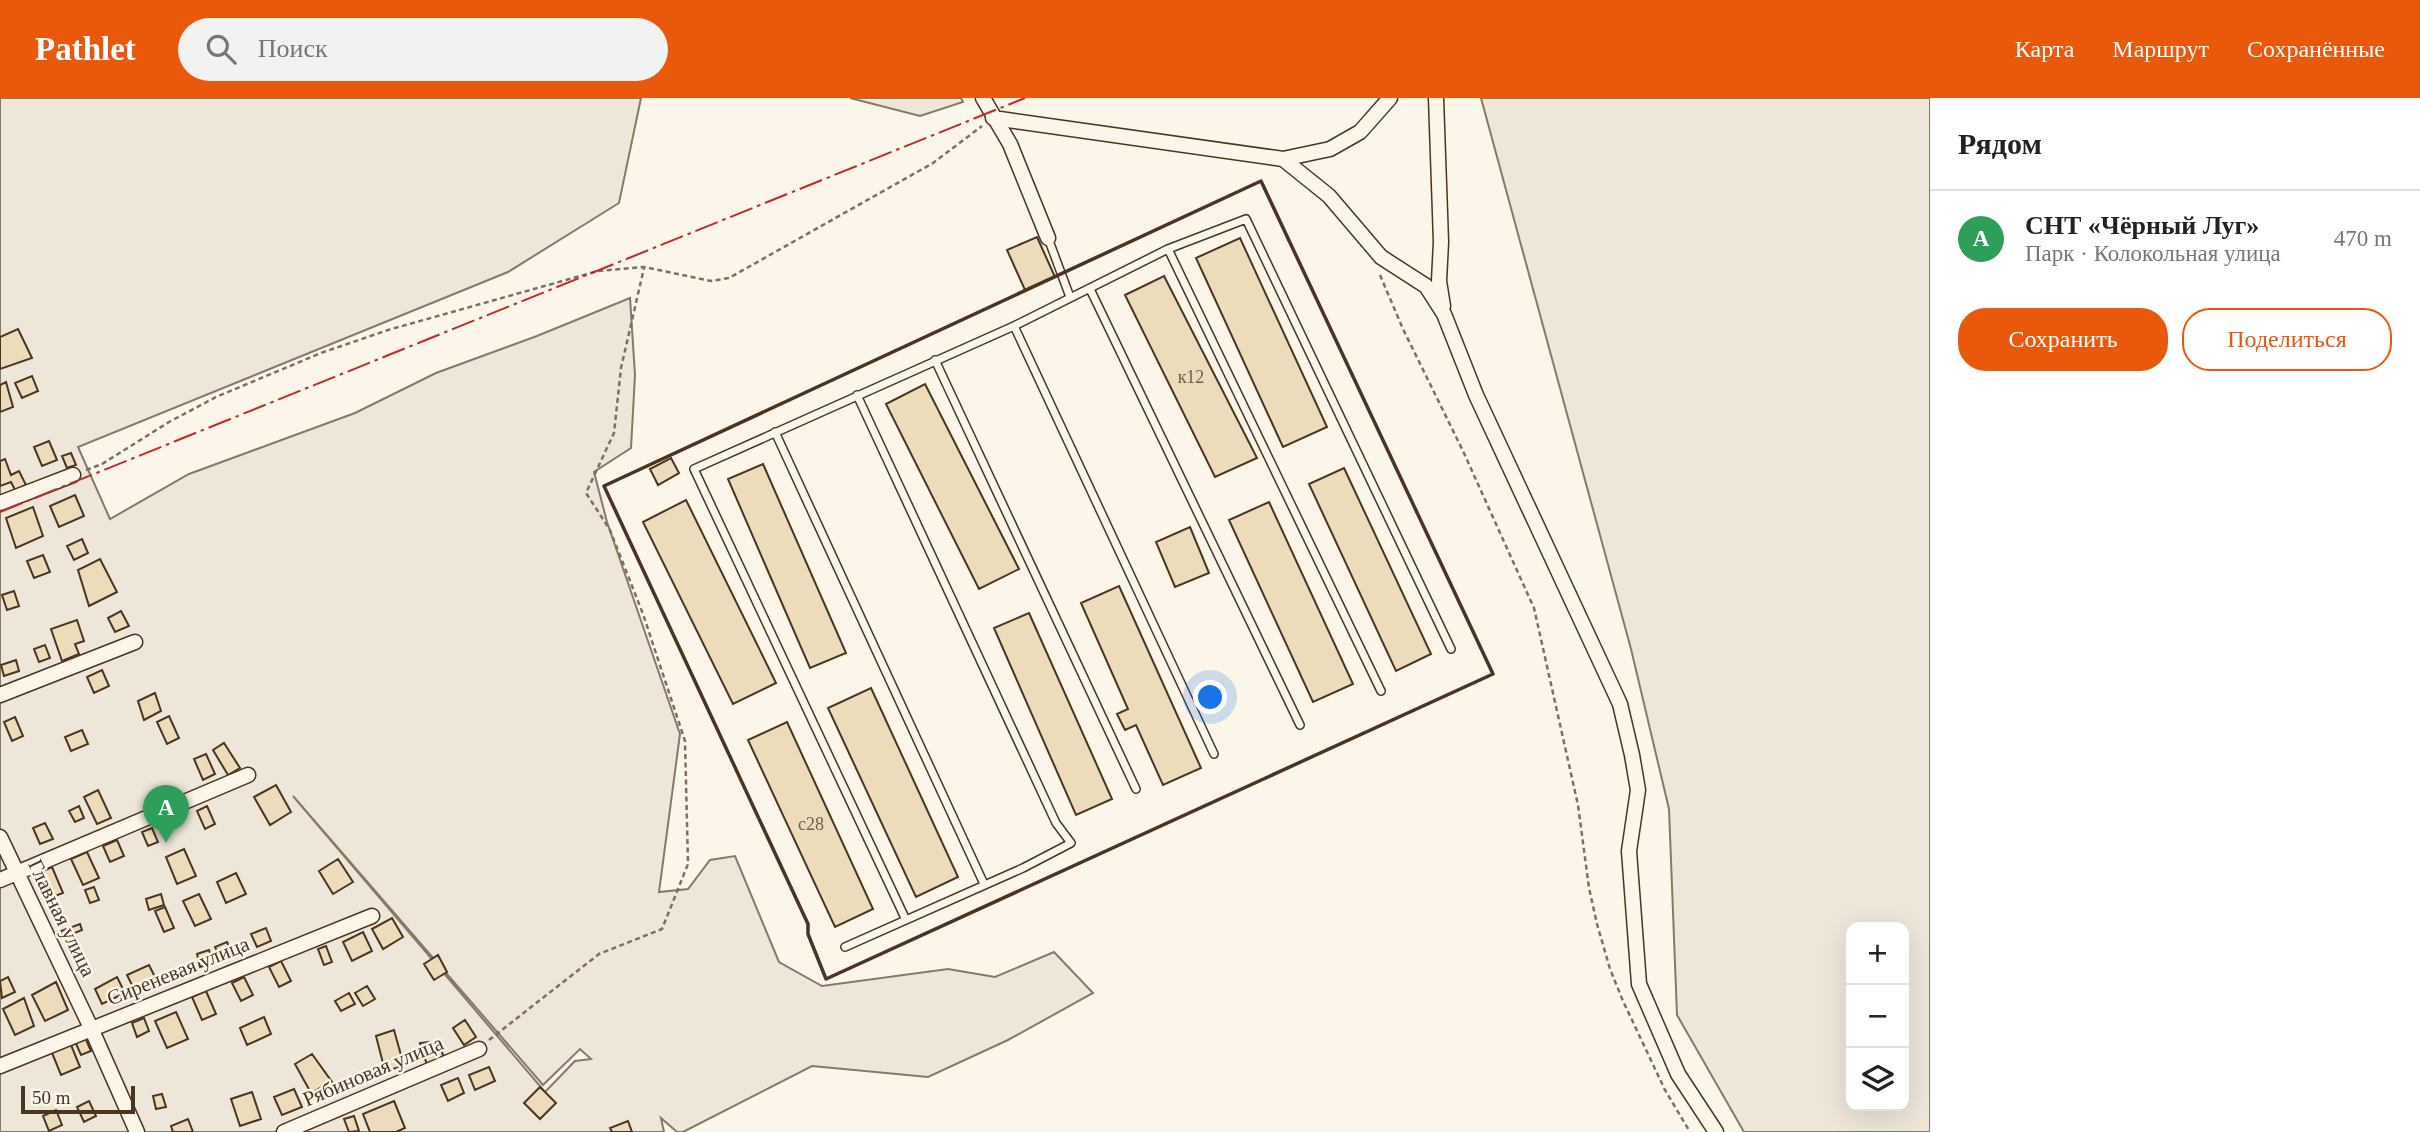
<!DOCTYPE html>
<html lang="ru">
<head>
<meta charset="utf-8">
<style>
  :root { --surface:#fff; --page:#f2f2f2; --text:#222; --muted:#767676; --line:#e0e0e0; --accent:#ea580c }
  body { margin:0; font-family:Georgia,serif; background:var(--page); color:var(--text) }
  .controls { position:absolute; right:21px; bottom:21px; display:grid; overflow:hidden; border-radius:14px; box-shadow:0 7px 28px #0002 }
  .controls button { width:63px; height:63px; display:grid; place-items:center; padding:0; border:0; border-bottom:2px solid var(--line); background:var(--surface); color:var(--text); font:35px sans-serif }
  .scale { position:absolute; left:21px; bottom:18px; width:114px; box-sizing:border-box; padding-left:7px; border:4px solid #4a3520; border-top:0; font-size:19px; line-height:24px; white-space:nowrap; color:#4a3520; -webkit-text-stroke:5px #fbf6e9; paint-order:stroke }
  .you { position:absolute; left:1211px; top:600px; width:24px; height:24px; margin:-18px; border:5px solid #fff; border-radius:50%; background:#1a73e8; box-shadow:0 0 0 10px #1a73e833 }
  .badge { display:grid; place-items:center; width:46px; height:46px; border-radius:50%; background:var(--accent); color:#fff; font-size:23px; font-weight:700 }
  .pin { position:absolute; translate:-50% -58px; filter:drop-shadow(0 2px 4px #0008) }
  .pin::after { content:''; position:absolute; top:37px; width:24px; height:21px; background:inherit; clip-path:polygon(0 0,100% 0,50% 100%) }
  .list { margin:0; padding:0; list-style:none }
  h2 { display:flex; justify-content:space-between; align-items:center; height:91px; margin:0; padding:0 28px; font-size:30px }
  h2 small { font-size:23px; font-weight:400; color:var(--muted) }
  .list li { display:grid; grid-template-columns:46px 1fr auto; gap:21px; align-items:center; box-sizing:border-box; height:98px; padding:0 28px; border-top:2px solid var(--line) }
  .list b { display:block; font-size:26px; white-space:nowrap }
  .list p { margin:0; font-size:23px; white-space:nowrap; color:var(--muted) }
  .list em { font-size:23px; font-style:normal; color:var(--muted) }
  .actions { display:flex; gap:14px; padding:21px 28px }
  .actions a { flex:1; padding:16px 0; border:2px solid var(--accent); border-radius:28px; text-align:center; font-size:24px; color:var(--accent) }
  .actions .main { background:var(--accent); color:#fff }
  .icon { flex:none; width:38px; height:38px; fill:none; stroke:currentColor; stroke-width:2; stroke-linecap:round; stroke-linejoin:round }
  .map { position:relative; flex:none; width:1930px; height:1034px; overflow:hidden }
  header { display:flex; align-items:center; gap:42px; box-sizing:border-box; height:98px; padding:0 35px; background:var(--accent); color:#fff }
  header strong { font-size:33px }
  nav { display:flex; gap:38px; margin-inline-start:auto; font-size:24px }
  .search { width:490px; height:63px; background:var(--page); display:flex; align-items:center; gap:18px; box-sizing:border-box; padding:0 24px; border-radius:38px; color:var(--muted); font-size:26px }
  main { display:flex }
  aside { flex:1; background:var(--surface) }
  .map>svg:first-child { display:block }
  .green { fill:#ede6d9; stroke:#887966; stroke-width:2; fill-rule:evenodd }
  .building { fill:#ecdcbc; stroke:#4a3520; stroke-width:2 }
  .lines { fill:none; stroke-linecap:round; stroke-linejoin:round }
  .service-casing { stroke:#4a3520; stroke-width:10 }
  .minor-casing { stroke:#4a3520; stroke-width:17 }
  .path { stroke:#7f6f5c; stroke-width:2.5; stroke-dasharray:5 3.5; stroke-linecap:butt }
  .service { stroke:#fbf6e9; stroke-width:7 }
  .minor { stroke:#fbf6e9; stroke-width:14 }
  .wall { stroke:#4a3520; stroke-width:3.5 }
  .power { stroke:#c62828; stroke-width:2; stroke-dasharray:24 5 3.5 5; stroke-linecap:butt }
  .labels { text-anchor:middle; stroke-width:5; stroke-linejoin:round; paint-order:stroke }
  .number-label { font-size:18px; fill:#725f47 }
  .street-label { font-size:21px; fill:#4a3520; stroke:#fbf6e9 }
</style>
</head>
<body>
<header>
<strong>Pathlet</strong>
<div class="search"><svg class="icon" aria-label="search" viewBox="0 0 24 24"><circle cx="10" cy="10" r="6"/><path d="M15 15l6 6"/></svg>Поиск</div>
<nav><a>Карта</a><a>Маршрут</a><a>Сохранённые</a></nav>
</header>
<main>
<div class="map">
<svg width="1930" height="1034" viewBox="0 0 1930 1034">
  <rect width="100%" height="100%" fill="#fbf6e9"/>
  <path class="green" d="M0,0H641L619,105L508,174L78,349L110,421L189,376L355,315L436,275L537,238L630,200L635,277L631,350L594,374L607,424L680,636L659,794L688,791L710,762L735,758L779,864L822,888L948,871L995,879L1054,854L1093,895L1008,942L928,979L812,968L683,1034H677L661,1020L664,1034H0ZM293,698L543,987L580,951L591,961L575,963L545,994Z
    M850,0H961L963,4L920,18Z
    M1481,0H1930V1034H1744L1677,917L1669,711L1631,551ZM1851,829H1904V1008H1851Z"/>
  <path class="building" d="M1037,139L1055,179L1025,192L1007,152Z
    M1240,140L1327,329L1283,349L1196,160Z
    M1164,178L1257,360L1215,379L1125,197Z
    M18,231L32,260L0,271V239Z
    M32,278L38,293L22,300L15,285Z
    M6,284L13,309L0,314V287Z
    M925,286L1019,471L979,491L886,306Z
    M49,343L57,362L42,368L34,349Z
    M71,355L76,367L67,370L62,358Z
    M671,360L679,375L658,387L650,371Z
    M5,361L11,377L19,373L26,387L15,392L11,384L0,388V363Z
    M763,366L846,555L810,570L728,381Z
    M1344,370L1431,556L1396,573L1309,386Z
    M75,397L84,418L59,429L50,408Z
    M686,402L776,585L733,606L643,424Z
    M1269,404L1353,586L1313,604L1229,422Z
    M33,409L43,438L16,450L6,420Z
    M1190,429L1209,475L1175,489L1156,444Z
    M82,441L88,455L74,462L67,448Z
    M43,457L50,474L34,480L27,463Z
    M100,461L117,494L89,508L78,472Z
    M1119,488L1201,670L1163,687L1136,627L1125,632L1117,616L1128,611L1081,505Z
    M14,493L19,508L7,512L2,497Z
    M121,513L129,528L115,534L108,520Z
    M1029,515L1112,701L1076,717L994,530Z
    M77,522L84,543L75,546L79,556L62,563L51,531Z
    M45,547L50,560L39,564L34,551Z
    M16,562L19,573L4,578L1,567Z
    M102,572L109,588L94,595L87,579Z
    M871,590L958,779L916,799L828,610Z
    M155,595L161,613L144,622L138,603Z
    M169,618L179,640L167,646L157,624Z
    M15,619L23,638L12,643L4,624Z
    M787,624L873,811L835,829L748,642Z
    M82,632L88,646L71,653L65,639Z
    M224,645L240,670L228,677L213,652Z
    M206,656L215,676L203,682L194,661Z
    M276,687L291,714L270,727L254,699Z
    M98,692L111,720L97,726L84,699Z
    M79,708L84,720L75,724L69,713Z
    M207,708L215,726L205,731L197,713Z
    M45,725L53,741L40,746L33,730Z
    M152,730L158,744L148,748L142,734Z
    M117,742L124,758L110,764L103,748Z
    M184,751L196,778L177,786L166,759Z
    M87,754L99,780L83,787L71,761Z
    M338,761L353,784L333,796L319,773Z
    M52,769L63,795L47,801L36,776Z
    M236,775L246,796L226,805L217,784Z
    M94,789L99,802L90,805L85,792Z
    M161,796L164,807L149,812L146,801Z
    M199,796L211,821L195,828L183,803Z
    M165,809L174,830L164,834L155,813Z
    M392,820L403,839L383,851L372,831Z
    M80,826L82,832L63,840L61,833Z
    M266,830L271,843L257,849L251,836Z
    M363,834L372,853L352,863L343,844Z
    M227,844L233,858L222,863L215,849Z
    M326,848L332,864L324,867L318,851Z
    M209,852L213,865L200,869L197,856Z
    M438,857L447,874L434,882L424,866Z
    M281,863L291,883L279,889L269,869Z
    M149,867L156,881L134,891L127,877Z
    M8,879L15,894L2,900L0,883Z
    M117,879L125,895L102,906L95,891Z
    M244,879L253,897L241,903L232,885Z
    M56,884L68,912L45,923L32,897Z
    M367,888L375,901L363,908L355,895Z
    M206,893L216,916L202,922L192,899Z
    M349,895L355,906L341,913L335,903Z
    M24,900L34,928L15,937L3,911Z
    M176,914L188,941L167,950L155,923Z
    M264,919L271,936L247,947L240,930Z
    M144,920L149,933L137,939L132,925Z
    M465,922L476,939L464,947L453,930Z
    M394,932L404,968L385,973L376,938Z
    M84,937L91,953L81,957L74,941Z
    M69,942L80,969L61,977L50,950Z
    M438,943L444,960L427,967L420,945Z
    M312,956L332,984L311,995L295,966Z
    M489,969L495,983L475,992L469,977Z
    M458,980L464,995L448,1003L441,987Z
    M540,989L556,1005L540,1021L524,1005Z
    M294,991L302,1009L282,1017L274,999Z
    M252,994L261,1021L240,1028L231,1001Z
    M162,996L166,1009L156,1011L153,998Z
    M89,1003L96,1018L84,1024L77,1009Z
    M394,1003L405,1030L396,1034H370L363,1016Z
    M56,1012L62,1027L49,1033L43,1018Z
    M354,1018L359,1033L349,1034L344,1021Z
    M188,1021L193,1034H173L171,1028Z
    M628,1023L632,1034H612L610,1030Z"/>
  <g class="lines">
    <g class="service-casing">
      <path id="service" d="M1048,140L1070,199
        M1168,151L1381,593
        M1090,191L1300,627
        M1014,228L1214,656
        M935,262L1136,691
        M775,334L984,786
        M906,822L694,371L1014,228L1168,151L1246,121L1451,551
        M845,849L1023,770L1071,745L1056,725L857,297"/>
    </g>
    <g class="minor-casing">
      <path id="minor" d="M983,0L1010,46L1048,140
        M1436,0L1441,144L1439,183L1443,208
        M993,20L1283,61L1330,51L1360,34L1390,0
        M1283,61L1329,98L1381,159L1426,188L1444,216L1476,297L1620,606L1632,657L1638,692L1629,753L1639,886L1678,976L1716,1034
        M0,405L73,377
        M0,597L135,544
        M0,739L91,930L137,1034
        M0,782L248,677
        M0,968L372,818
        M284,1034L479,951"/>
    </g>
    <path class="path" d="M1380,177L1403,231L1463,353L1534,510L1578,707L1589,790L1597,826L1610,871L1623,903L1665,992L1690,1034
      M86,372L102,366L169,324L216,299L321,255L388,232L598,173L644,169L711,183L729,180L933,65L982,28
      M489,942L599,856L662,831L688,766L685,643L643,516L610,432L586,395L614,335L621,270L644,170"/>
    <use href="#service" class="service"/>
    <use href="#minor" class="minor"/>
    <path class="wall" d="M1261,83L1493,576L826,881L808,836V826L604,388Z"/>
    <path class="power" d="M0,414L1025,0"/>
  </g>
  <g class="labels">
    <g class="number-label">
      <text x="1191" y="285">к12</text>
      <text x="811" y="732">с28</text>
    </g>
    <g class="street-label">
      <text transform="translate(62 820) rotate(64)" y="7">Главная улица</text>
      <text transform="translate(178 873) rotate(-22)" y="7">Сиреневая улица</text>
      <text transform="translate(373 973) rotate(-23)" y="7">Рябиновая улица</text>
    </g>
  </g>
</svg>
<div class="controls">
<button>+</button>
<button>−</button>
<button><svg class="icon" aria-label="layers" viewBox="0 0 24 24"><path d="M12 4l9 5-9 5-9-5zM3 14l9 5 9-5"/></svg></button>
</div>
<div class="scale">50 m</div>
<div class="you"></div>
<div class="pin badge" style="left:166px;top:745px;background:#2e9e5b">A</div>
</div>
<aside>
<h2>Рядом<small></small></h2>
<ul class="list">
<li><span class="badge" style="background:#2e9e5b">A</span><div><b>СНТ «Чёрный Луг»</b><p>Парк · Колокольная улица</p></div><em>470 m</em></li>
</ul>
<div class="actions"><a class="main">Сохранить</a><a>Поделиться</a></div>
</aside>
</main>
</body>
</html>
